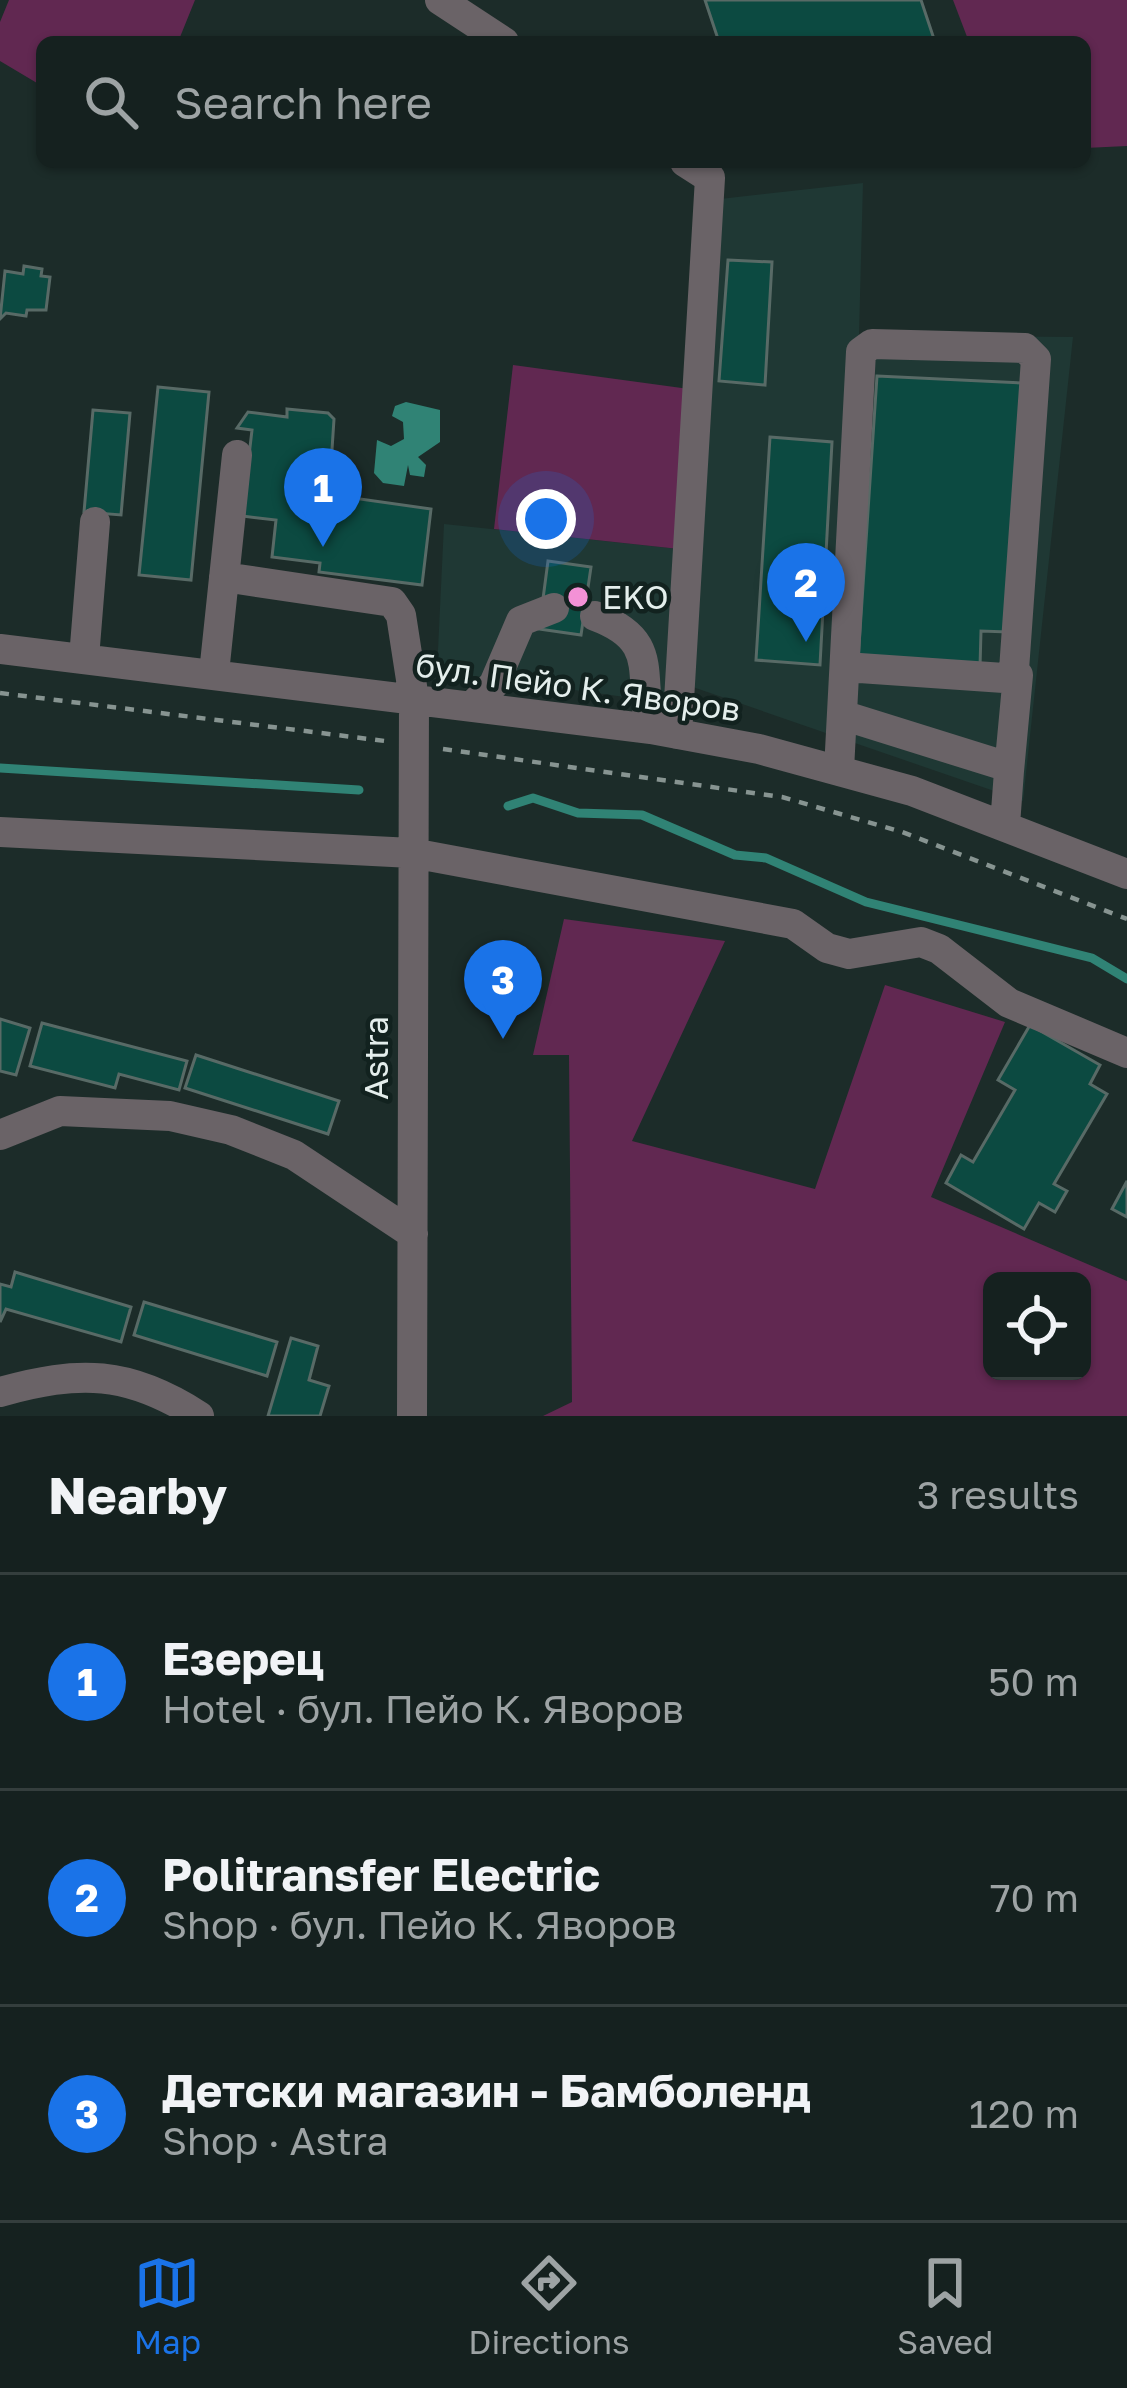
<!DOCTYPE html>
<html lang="en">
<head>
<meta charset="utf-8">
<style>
  :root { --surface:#15211f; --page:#222e2c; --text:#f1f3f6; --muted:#9da3a4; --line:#343e3d; --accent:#1a73e8 }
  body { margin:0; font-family:"Golos Text",sans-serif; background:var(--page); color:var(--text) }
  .controls { position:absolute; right:36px; bottom:36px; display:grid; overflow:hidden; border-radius:18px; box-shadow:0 3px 9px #0004 }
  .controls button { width:108px; height:108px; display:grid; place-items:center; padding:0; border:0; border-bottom:3px solid var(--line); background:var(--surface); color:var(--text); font:60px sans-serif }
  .you { position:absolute; left:546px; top:519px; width:42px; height:42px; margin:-30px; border:9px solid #fff; border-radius:50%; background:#1a73e8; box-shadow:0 0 0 18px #1a73e833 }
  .badge { display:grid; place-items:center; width:78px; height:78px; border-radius:50%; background:var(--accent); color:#fff; font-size:39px; font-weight:700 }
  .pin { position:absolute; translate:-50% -99px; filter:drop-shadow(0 3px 6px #0008) }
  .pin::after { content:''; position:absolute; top:63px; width:42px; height:36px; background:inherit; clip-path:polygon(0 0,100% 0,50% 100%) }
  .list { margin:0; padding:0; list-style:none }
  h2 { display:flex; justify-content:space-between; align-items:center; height:156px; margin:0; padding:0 48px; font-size:51px }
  h2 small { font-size:39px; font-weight:400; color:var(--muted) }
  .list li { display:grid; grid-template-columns:78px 1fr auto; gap:36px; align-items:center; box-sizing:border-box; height:216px; padding:0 48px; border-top:3px solid var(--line) }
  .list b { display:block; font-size:45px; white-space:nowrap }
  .list p { margin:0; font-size:39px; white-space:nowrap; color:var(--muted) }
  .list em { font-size:39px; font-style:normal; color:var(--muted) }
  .icon { flex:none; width:66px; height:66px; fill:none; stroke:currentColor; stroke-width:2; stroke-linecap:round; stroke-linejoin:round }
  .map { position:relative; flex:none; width:1127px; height:1416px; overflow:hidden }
  .search { position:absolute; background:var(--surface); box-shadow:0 3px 9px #0004; left:36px; right:36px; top:36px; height:132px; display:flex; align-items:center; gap:30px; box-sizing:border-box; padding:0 42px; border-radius:18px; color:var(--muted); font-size:45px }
  .sheet { height:804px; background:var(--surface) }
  nav { display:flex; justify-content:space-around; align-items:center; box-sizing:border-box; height:168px; border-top:3px solid var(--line); background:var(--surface); font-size:33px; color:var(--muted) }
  nav a { display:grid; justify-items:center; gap:6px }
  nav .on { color:var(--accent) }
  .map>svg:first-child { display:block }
  .built { fill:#1f3834 }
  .green { fill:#612851; fill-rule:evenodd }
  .water { fill:#308375 }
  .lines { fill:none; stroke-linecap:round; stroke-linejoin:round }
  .stream { stroke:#308375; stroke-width:9 }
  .building { fill:#0c4a41; stroke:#586a66; stroke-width:3 }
  .path { stroke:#879491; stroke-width:4.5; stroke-dasharray:9 9; stroke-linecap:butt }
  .minor { stroke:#6a6367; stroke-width:30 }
  .poi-dot { fill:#f391d6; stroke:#12221f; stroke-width:4.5 }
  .labels { text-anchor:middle; stroke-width:9; stroke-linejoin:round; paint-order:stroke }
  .poi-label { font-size:33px; fill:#e4eeec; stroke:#12221f; text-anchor:start }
  .street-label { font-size:33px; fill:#e4eeec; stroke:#12221f }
</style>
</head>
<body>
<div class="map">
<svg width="1127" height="1416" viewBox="0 0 1127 1416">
  <rect width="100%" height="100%" fill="#1c2c29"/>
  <path class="built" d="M863,183L859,335L1073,337L1023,801L687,685L711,200Z
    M444,524L679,549L668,703L437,671Z"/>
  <path class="green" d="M9,0H195L178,42H42V86L0,61V22Z
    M953,0H1127V146L1085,148V42H969Z
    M513,365L689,389L679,549L494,529Z
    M564,919L725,941L632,1141L815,1189L885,985L1005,1022L931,1197L1127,1281V1416H543L572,1402L569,1055H533ZM992,1281H1082V1371H992Z"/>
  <path class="water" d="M406,402L440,410V442L418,457L426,465L424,477L410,475L408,465L404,486L383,483L374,473L377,440L391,446L404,439L403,422L392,416L395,406Z"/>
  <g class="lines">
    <path class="stream" d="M0,768L359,790
      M508,806L533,798L578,813L642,815L735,855L766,858L866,902L1092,958L1127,979"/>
  </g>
  <path class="building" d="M705,0H921L935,42H719Z
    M728,260L772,262L765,385L719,381Z
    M24,266L42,269L41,276L50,277L46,310H27L26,316L6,313L0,319L5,271L23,274Z
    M877,376L1022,383L1008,632L981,631L980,667L858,661Z
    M158,387L209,392L191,580L139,575Z
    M287,409L328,413L334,419L330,480L355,484L353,498L431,509L422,585L319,572L320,563L272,557L276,520L242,516L252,430L237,428L248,412L287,417Z
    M93,410L130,413L121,515L84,512Z
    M770,437L832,442L820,665L756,660Z
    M548,561L591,567L581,635L539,629Z
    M0,1019L30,1028L16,1075L0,1071Z
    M42,1023L187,1061L179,1090L119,1074L115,1088L30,1066Z
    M1030,1025L1100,1065L1090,1084L1107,1094L1054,1184L1067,1191L1055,1212L1039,1203L1024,1229L946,1183L961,1155L973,1162L1015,1090L998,1080Z
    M196,1055L339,1101L328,1134L185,1088Z
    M1127,1181V1217L1112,1209Z
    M15,1272L131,1307L121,1342L6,1309L0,1322V1284L11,1287Z
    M144,1302L277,1342L267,1376L134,1335Z
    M291,1338L318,1346L309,1380L329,1386L320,1416H268Z"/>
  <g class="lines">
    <path class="path" d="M0,693L385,741
      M443,749L782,797L902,832L1127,919"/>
    <path class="minor" d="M440,0L504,42
      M224,577L392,602L401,615L414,699L412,1416
      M595,616C662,641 637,674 651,729
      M0,649L651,729L759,749L912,791L1127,874
      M84,658L95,522
      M214,673L237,455
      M472,706L494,684L521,621L554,608
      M842,715L1002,765L1009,771L1005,825
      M677,734L710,178L685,162
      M839,770L861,352L872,344L1025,348L1036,359L1014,670L1004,678L845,667
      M1009,771L1018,675L1014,670
      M0,832L412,853L793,924L827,948L849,954L921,942L939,949L1009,1003L1127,1053
      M0,1135L60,1111L170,1116L231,1130L294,1155L413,1234
      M0,1392C79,1370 128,1370 199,1416"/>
  </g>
  <circle class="poi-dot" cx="578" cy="597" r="12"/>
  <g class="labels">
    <g class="poi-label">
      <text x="602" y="609">EKO</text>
    </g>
    <g class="street-label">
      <text transform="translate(578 687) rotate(8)" y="12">бул. Пейо К. Яворов</text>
      <text transform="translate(376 1058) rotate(-90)" y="12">Astra</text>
    </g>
  </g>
</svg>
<div class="controls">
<button><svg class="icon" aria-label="locate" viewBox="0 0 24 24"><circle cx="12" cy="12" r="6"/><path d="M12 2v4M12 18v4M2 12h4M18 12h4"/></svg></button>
</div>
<div class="you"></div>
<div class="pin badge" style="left:323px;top:547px">1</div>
<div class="pin badge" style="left:806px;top:642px">2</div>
<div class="pin badge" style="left:503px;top:1039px">3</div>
<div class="search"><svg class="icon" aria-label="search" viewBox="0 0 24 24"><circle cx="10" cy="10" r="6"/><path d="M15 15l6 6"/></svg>Search here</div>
</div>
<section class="sheet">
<h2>Nearby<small>3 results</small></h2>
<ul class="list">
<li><span class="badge">1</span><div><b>Езерец</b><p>Hotel · бул. Пейо К. Яворов</p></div><em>50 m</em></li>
<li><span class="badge">2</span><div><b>Politransfer Electric</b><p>Shop · бул. Пейо К. Яворов</p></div><em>70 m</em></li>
<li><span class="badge">3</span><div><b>Детски магазин - Бамболенд</b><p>Shop · Astra</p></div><em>120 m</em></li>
</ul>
</section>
<nav>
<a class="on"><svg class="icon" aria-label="map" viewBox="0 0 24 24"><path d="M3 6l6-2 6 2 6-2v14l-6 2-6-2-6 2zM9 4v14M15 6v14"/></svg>Map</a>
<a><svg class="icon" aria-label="directions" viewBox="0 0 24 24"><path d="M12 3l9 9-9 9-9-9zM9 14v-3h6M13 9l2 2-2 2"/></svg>Directions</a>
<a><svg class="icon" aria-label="saved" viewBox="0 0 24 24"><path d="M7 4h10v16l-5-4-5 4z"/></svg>Saved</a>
</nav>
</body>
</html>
